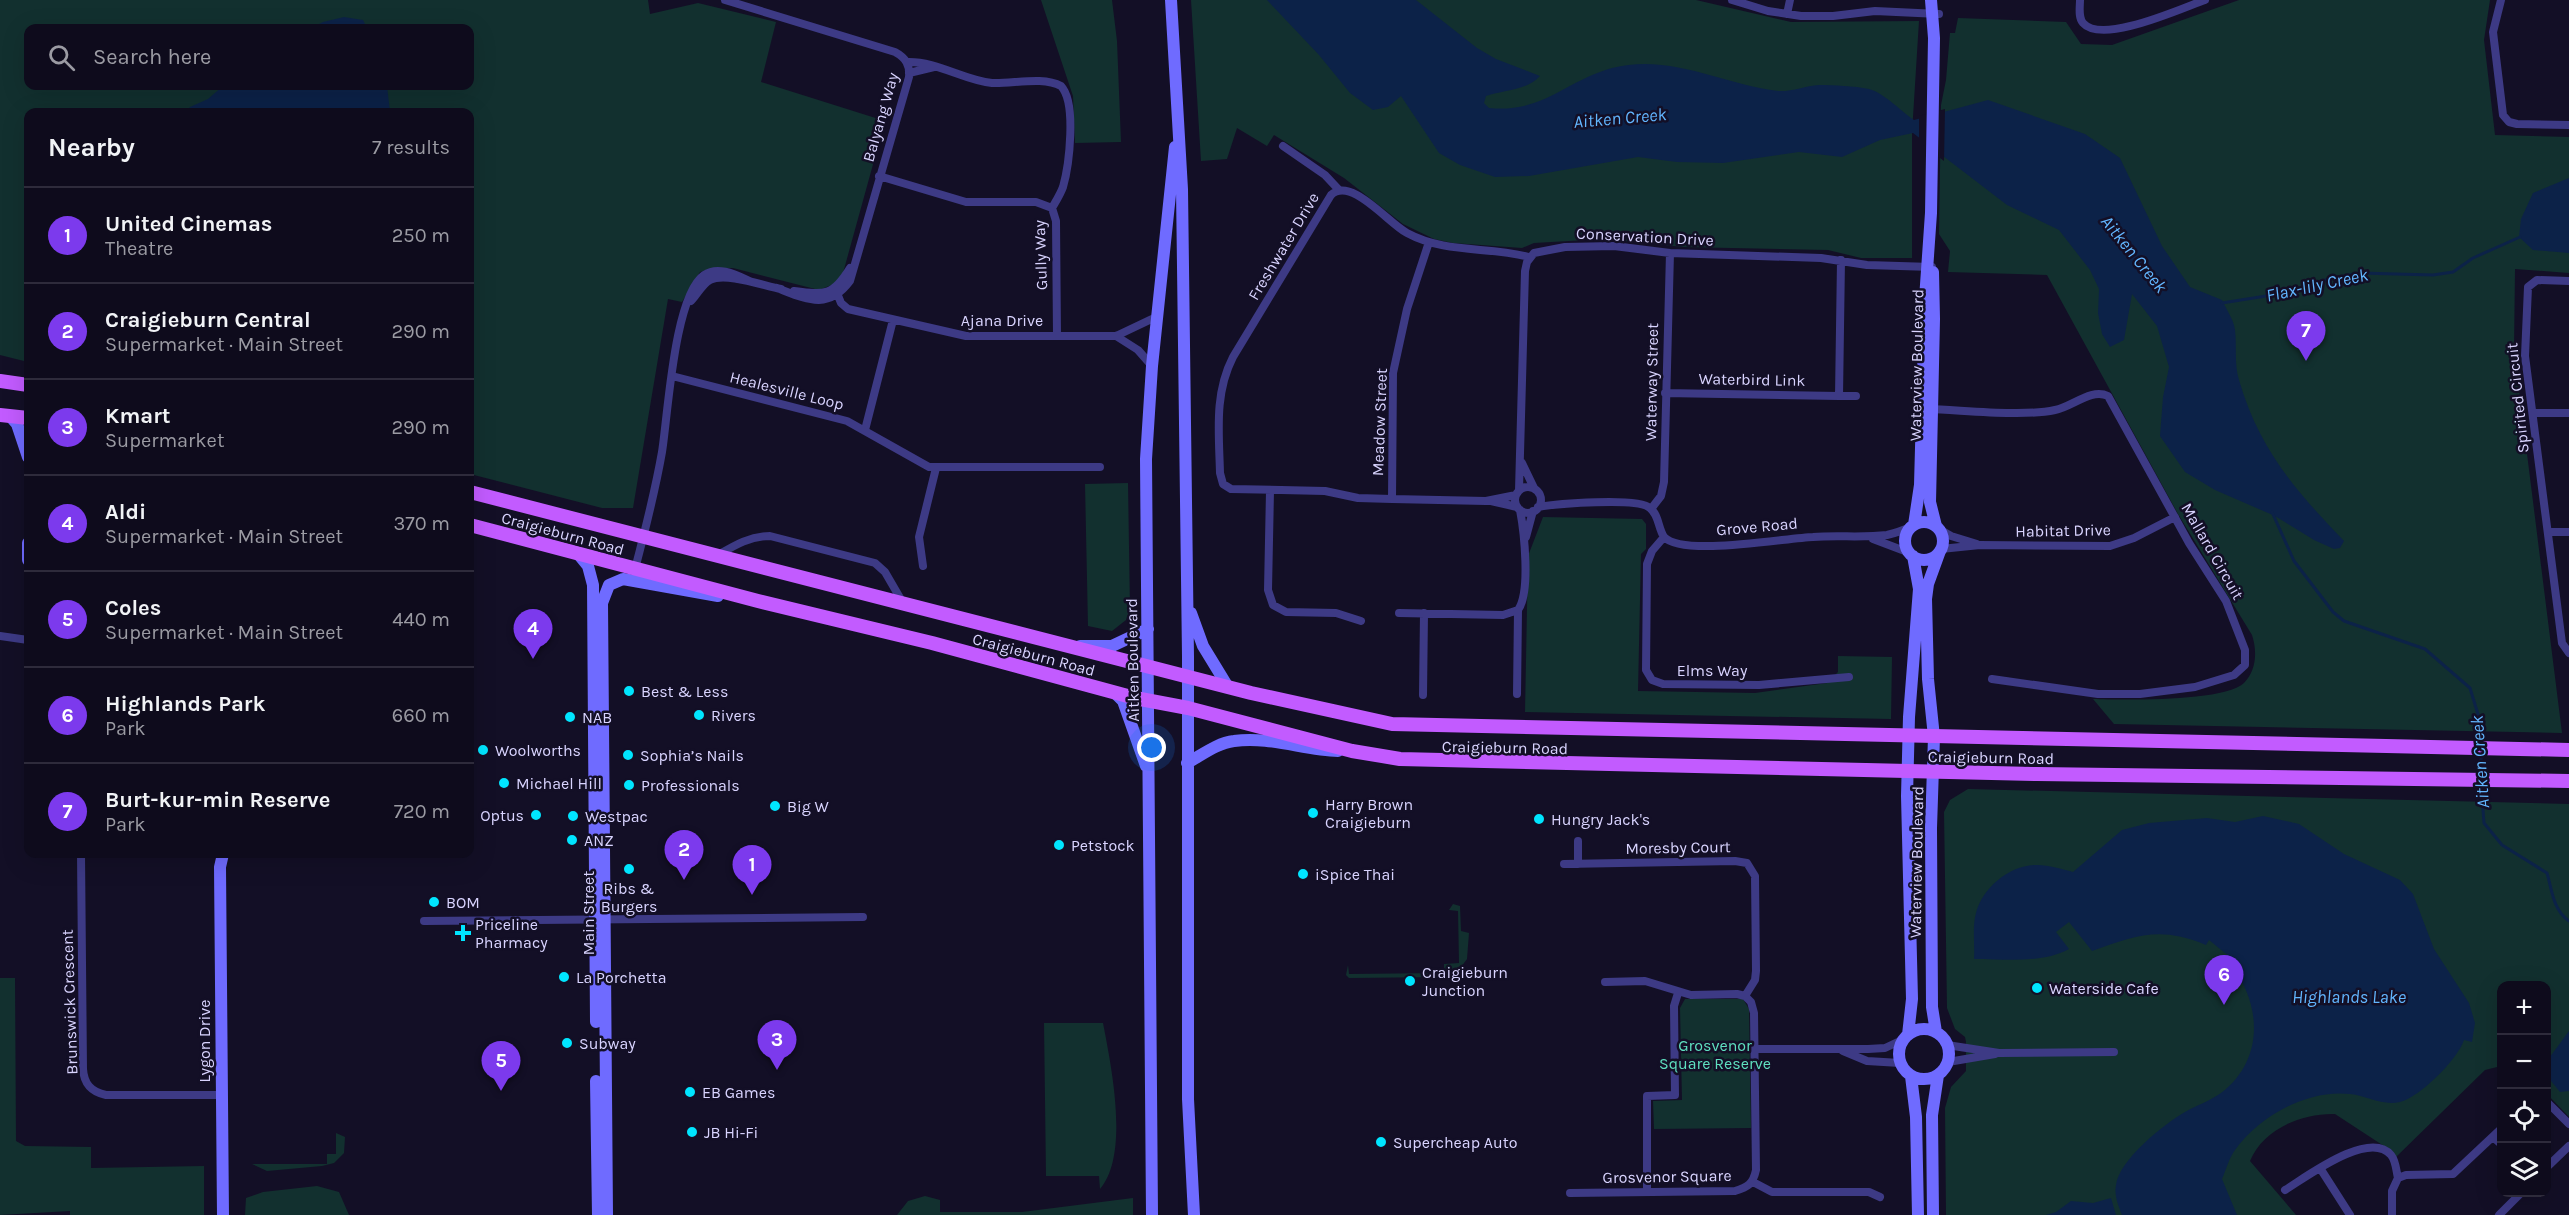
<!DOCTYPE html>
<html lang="en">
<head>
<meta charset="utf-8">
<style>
  :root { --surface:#0e0b1c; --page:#171425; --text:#f1f3f6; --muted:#9b9ba3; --line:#2e2b3b; --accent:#7c3aed }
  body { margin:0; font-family:Karla,sans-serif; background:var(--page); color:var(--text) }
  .controls { position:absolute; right:18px; bottom:18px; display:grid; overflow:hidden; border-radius:12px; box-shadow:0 6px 24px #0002 }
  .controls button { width:54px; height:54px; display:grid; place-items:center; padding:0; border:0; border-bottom:2px solid var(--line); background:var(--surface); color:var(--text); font:30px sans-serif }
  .you { position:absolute; left:1152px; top:748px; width:21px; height:21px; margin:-15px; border:4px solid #fff; border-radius:50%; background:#1a73e8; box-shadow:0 0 0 9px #1a73e833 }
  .badge { display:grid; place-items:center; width:39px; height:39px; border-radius:50%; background:var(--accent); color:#fff; font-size:20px; font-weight:700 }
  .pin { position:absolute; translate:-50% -50px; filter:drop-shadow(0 2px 3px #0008) }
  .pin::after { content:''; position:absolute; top:32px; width:21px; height:18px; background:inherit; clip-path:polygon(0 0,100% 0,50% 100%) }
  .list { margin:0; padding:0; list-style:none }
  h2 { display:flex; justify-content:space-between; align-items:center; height:78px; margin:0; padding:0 24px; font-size:26px }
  h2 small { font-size:20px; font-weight:400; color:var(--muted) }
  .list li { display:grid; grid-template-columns:39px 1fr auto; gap:18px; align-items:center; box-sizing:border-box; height:96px; padding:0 24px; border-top:2px solid var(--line) }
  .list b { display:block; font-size:22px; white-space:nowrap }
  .list p { margin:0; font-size:20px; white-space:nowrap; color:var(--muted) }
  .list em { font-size:20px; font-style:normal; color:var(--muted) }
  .icon { flex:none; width:33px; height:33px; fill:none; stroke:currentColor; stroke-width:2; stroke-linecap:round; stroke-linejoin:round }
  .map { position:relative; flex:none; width:2569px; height:1215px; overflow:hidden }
  .search { position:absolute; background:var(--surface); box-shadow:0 6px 24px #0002; left:24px; top:24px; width:450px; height:66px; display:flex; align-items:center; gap:15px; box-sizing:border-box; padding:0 21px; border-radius:12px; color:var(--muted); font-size:22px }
  .panel { position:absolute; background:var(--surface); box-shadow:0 6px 24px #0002; left:24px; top:108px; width:450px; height:750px; border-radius:12px }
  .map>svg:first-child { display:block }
  .green { fill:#12302f; fill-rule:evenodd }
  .water { fill:#0c2248 }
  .pier { fill:#130f26 }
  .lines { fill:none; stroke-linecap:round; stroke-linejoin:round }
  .stream { stroke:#0c2248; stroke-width:3 }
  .street { stroke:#3d3a85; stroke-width:8 }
  .secondary { stroke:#6f6bff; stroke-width:12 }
  .primary { stroke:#c25bff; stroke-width:14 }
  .poi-dot { fill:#00e5ff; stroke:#130f26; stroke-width:2 }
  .labels { text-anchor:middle; stroke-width:5; stroke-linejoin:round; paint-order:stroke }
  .street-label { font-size:16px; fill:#d9d4ff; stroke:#130f26 }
  .poi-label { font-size:16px; fill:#d9d4ff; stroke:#130f26; text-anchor:start }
  .park-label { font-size:16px; fill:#5fe0c0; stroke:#130f26 }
  .water-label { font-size:18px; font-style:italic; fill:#62b6ff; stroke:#130f26 }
</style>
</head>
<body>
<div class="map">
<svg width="2569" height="1215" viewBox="0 0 2569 1215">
  <rect width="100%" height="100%" fill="#130f26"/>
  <path class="green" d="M0,0H648L650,14L698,3L776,22L761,82L885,121L843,273L834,284L819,290L733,268H713L700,272L682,302L668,299L633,508H602L470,474V112H28V362L0,355ZM28,28H470V86H28Z
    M1041,0H1112L1117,41L1121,142L1075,143L1073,96Z
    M1191,0H1696L1791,22L1919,21L1912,133V258H1861L1828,250L1683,247L1604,239L1534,243L1522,248L1453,243L1434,239L1403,224L1344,178L1274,135L1267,146L1237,128L1227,159L1201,161Z
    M2239,0H2490L2484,40L2495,135L2569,137V273L2515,269L2514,350L2562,733L2114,724L2093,699C2122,700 2224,702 2244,683C2257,670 2257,650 2252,635L2178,514L2047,275L1948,272L1950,251L1939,234L1941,105L1946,80L1950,33H1955L1958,18L2066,22L2081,44L2112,45Z
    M1128,483L1130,609L1126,620L1112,631L1088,626L1085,484Z
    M1543,517L1642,519L1646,524V549L1641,554L1638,691L1755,693L1827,683L1838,672V656L1892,657L1891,719L1525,712L1528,556Z
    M1968,789L2569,804V1117L2547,1094L2546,986H2502L2501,1066L2485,1070L2396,1157L2390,1150L2335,1114C2302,1113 2263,1129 2250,1161L2296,1215H1946L1945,1108L1951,1087L1966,1071V1042L1965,1037L1955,1029L1947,1008L1944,812L1950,800Z
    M1453,904L1460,906L1461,931L1469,933L1467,959L1461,967L1443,977L1349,978L1346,975L1348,965L1349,974L1444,973V964L1459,963L1458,911L1449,910Z
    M0,978H15L16,1141L25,1146L91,1147V1168L204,1166V1215H70V1211L0,1215Z
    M1685,999H1743L1749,1009L1751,1128L1654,1129L1653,1101L1682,1100L1680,1008Z
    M1044,1023H1103C1111,1065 1130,1154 1100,1189L1099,1176H1046Z
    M336,1133L345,1137L344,1153L334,1163L322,1166L267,1171L252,1164H327V1154H336Z
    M317,1186L339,1192L349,1215H245L246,1198L263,1192Z
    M925,1196L940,1200V1212H1022L1133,1198V1215H897L908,1201Z"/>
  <path class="water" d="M1267,0H1416L1477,48L1496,59L1540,76C1526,91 1504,90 1486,96L1484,103L1489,108C1544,113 1565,81 1612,68C1670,53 1722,84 1778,91C1791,92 1805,86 1819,85C1834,85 1854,86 1869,89C1884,93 1901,111 1914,120L1988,100L2085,134L2120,158L2162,246L2190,287L2222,300C2226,309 2234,320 2235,330C2237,347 2234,363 2239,380C2259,449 2295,490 2344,541L2340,548L2334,549L2314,540L2275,516L2215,490L2185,472L2160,436L2163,397L2169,367L2157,326L2132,294L2124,340L2110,347L2102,334L2098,313L2099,289L2090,270L2059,230L2007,205L1913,133L1880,140L1842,157L1799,152L1723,163L1677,162L1638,157L1529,176L1495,177L1460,165L1439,153L1401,96L1388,107L1373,110L1350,93L1319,55Z
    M344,17L363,20L367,28H311L323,22Z
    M223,86H387L390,112H186L190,107L208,99Z
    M2569,178V253L2533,250L2519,237L2521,219L2533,193Z
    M2263,816L2299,824L2344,854L2400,880L2413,894L2434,949L2469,1003L2475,1023L2472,1042L2464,1040C2458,1059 2420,1097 2400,1102C2382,1106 2367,1096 2350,1094C2308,1089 2259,1116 2235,1150C2229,1158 2226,1170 2222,1179L2237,1215H2122C2118,1205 2114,1195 2116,1185C2119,1160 2164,1124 2185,1112C2197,1105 2210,1101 2221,1093C2264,1060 2262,1006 2232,966L2236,962L2209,940L2206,945C2160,926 2137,935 2092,951L2069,922L2056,932L2069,949C2041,964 2006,959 1974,959C1975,945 1972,927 1976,913C1983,887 2010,865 2037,865C2049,865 2062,869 2073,872L2122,830L2149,823L2207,818L2235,822Z
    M2569,1031V1091L2560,1092L2547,1076V1061Z
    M2111,1198L2116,1215H2046L2056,1212L2071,1201L2093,1203Z"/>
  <path class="pier" d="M1945,109L1944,161L1919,142V116Z"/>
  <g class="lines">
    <path class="stream" d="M2222,303L2303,290L2325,280L2359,273L2433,275L2453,272L2473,258L2520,237
      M2272,512L2294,561L2333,612L2344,621L2425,649L2470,688L2480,721L2481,744
      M2481,751V774
      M2481,784L2484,823L2502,845L2547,873C2552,890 2553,910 2569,921"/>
    <path class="street" d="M725,0L895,52C906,58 910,65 909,77L850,281C828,311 806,299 777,288
      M1732,0L1768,11L1801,16H1833L1875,11L1939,14
      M2080,0C2080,7 2078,17 2083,23C2102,45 2182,8 2205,0
      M2501,0L2493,32L2503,115L2509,122L2517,124L2569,125
      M1787,14L1790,0
      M907,62C937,61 963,80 992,83C1013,84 1043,76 1061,86C1077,103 1069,166 1063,187C1060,195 1056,201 1052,208
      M909,73L934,67
      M1283,146L1325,175L1339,190
      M879,176L966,202H1036L1052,208L1056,221L1057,335
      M2569,281L2537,280L2528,287L2525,356L2562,643L2569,653
      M835,288L841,303L848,309L966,336H1116L1156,317
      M794,291C825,295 833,296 850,268
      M691,301C697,295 703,283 710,280C726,272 764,286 781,289
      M1116,336L1138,350L1152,366
      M672,376L847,421L929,467H1100
      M1665,393L1839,396L1841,260
      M1839,396H1856
      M1928,409C1963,410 2023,417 2055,410C2072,407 2091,388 2108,396L2189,543L2226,601L2245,650V665L2234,675L2195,687L2140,694H2098L1992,679
      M2533,413H2569
      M865,430L893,320
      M1522,463L1534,488
      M1515 500a13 13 0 1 1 26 0a13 13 0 1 1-26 0Z
      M1519,490L1525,271L1527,262L1534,253L1565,247L1614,246L1670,253L1821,258L1867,265L1932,267
      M1270,491L1268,590L1273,605L1286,612L1336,613L1361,621
      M1516,495L1486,501L1392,499L1358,498L1325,491L1231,489L1223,484L1220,473C1219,433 1214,394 1233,357L1331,195C1351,176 1388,223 1407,233C1446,254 1488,246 1529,257
      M1392,499L1393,373L1407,309L1429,242
      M1491,501L1517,507
      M1538,507C1555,504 1638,497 1650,508C1659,515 1658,528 1664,537C1683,557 1785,538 1813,537C1838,535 1862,538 1887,535C1896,533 1904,530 1913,526
      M1651,509L1661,496L1664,482L1670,253
      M1939,529L1951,536L1977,544
      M2548,532H2569
      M1526,537L1533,511
      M1664,537L1652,551L1647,564L1646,670L1652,680L1663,684L1759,685L1849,677
      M1873,539L1910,553
      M1941,549L1980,545L2110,546L2134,538L2175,517
      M718,555C735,545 750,536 770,536L875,563L885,572L903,603
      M923,566L919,537L936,468
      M635,569C645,531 655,492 662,452C668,415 674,296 704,275C719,265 738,276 752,282
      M1399,613L1503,615L1518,610C1531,592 1524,531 1520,510
      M0,636L28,640
      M1517,694L1518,610
      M1423,695L1424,613
      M1578,841V864
      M81,854L83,1069C84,1084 91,1092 106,1095H221
      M1564,864L1735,861L1747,863L1755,876L1756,971L1755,980L1745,996
      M424,921L863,917
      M1947,1045L1999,1053L2114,1052
      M1754,1049H1868L1885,1048L1902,1040
      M1843,1051L1867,1061L1900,1063
      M1948,1062L1995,1054
      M2546,1101L2569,1124
      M2493,1137L2502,1145
      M2320,1168L2350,1215
      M2546,1168L2569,1146
      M1753,1182L1772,1192H1869L1880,1197
      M2285,1190C2305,1178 2369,1129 2391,1155C2396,1161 2396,1170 2398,1178
      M1647,1192V1096L1675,1095L1674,1006L1678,993
      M1570,1193L1735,1191C1748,1187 1753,1184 1756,1170L1754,1013L1751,1002L1745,996L1737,994L1691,995L1645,981L1605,982
      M2392,1215V1191L2398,1178L2406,1175L2453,1174L2502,1128
      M2499,1215L2522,1192"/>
    <path class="secondary" d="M1171,0L1182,189L1188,656V1099L1194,1215
      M1933,272L1934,319L1930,502L1936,526
      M10,416L17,424L28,457
      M1905 541a19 19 0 1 1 38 0a19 19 0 1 1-38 0Z
      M1914,525L1920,485L1925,299L1931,213L1934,38L1931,0
      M28,543V560
      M579,555L588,566L593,585L596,1022
      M1191,613L1203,646L1228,687
      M1080,646H1112L1148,629
      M1116,694L1123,701L1146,766
      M1187,763C1202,755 1217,743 1234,741C1269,736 1304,750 1338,751
      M1899 1054a25 25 0 1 1 50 0a25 25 0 1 1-50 0Z
      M1936,1032L1932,1007L1931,828L1934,737L1928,679L1926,599L1928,584L1940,551
      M1908,1035L1912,999L1907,796L1909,717L1919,589L1913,556
      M1911,1076L1916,1117L1918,1215
      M596,1081L598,1215
      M223,1215L220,867L223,854
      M607,1215L602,603L609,585L623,579L718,596
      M1152,1215L1146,459L1152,366L1175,147
      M1933,1215L1932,1115L1938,1075"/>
    <path class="primary" d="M0,381L28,385
      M0,415L28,418
      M470,492L1251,693L1392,724L2569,750
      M470,525L758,601L932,643L1135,698L1188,708L1352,751L1400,759L2037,774L2569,781"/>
  </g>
  <g class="poi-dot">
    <circle cx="629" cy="691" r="6"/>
    <circle cx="699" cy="715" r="6"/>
    <circle cx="570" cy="717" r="6"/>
    <circle cx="483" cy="750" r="6"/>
    <circle cx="628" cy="755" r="6"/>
    <circle cx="504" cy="783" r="6"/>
    <circle cx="629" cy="785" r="6"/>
    <circle cx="775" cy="806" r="6"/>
    <circle cx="1313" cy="813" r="6"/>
    <circle cx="536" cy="815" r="6"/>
    <circle cx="573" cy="816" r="6"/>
    <circle cx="1539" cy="819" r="6"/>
    <circle cx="572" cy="840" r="6"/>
    <circle cx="1059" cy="845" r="6"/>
    <circle cx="629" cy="869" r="6"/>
    <circle cx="1303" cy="874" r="6"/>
    <circle cx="434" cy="902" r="6"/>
    <path d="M460 924h6v6h6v6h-6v6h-6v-6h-6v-6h6z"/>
    <circle cx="564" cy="977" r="6"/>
    <circle cx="1410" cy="981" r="6"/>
    <circle cx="2037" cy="988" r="6"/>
    <circle cx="567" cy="1043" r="6"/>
    <circle cx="690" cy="1092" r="6"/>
    <circle cx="692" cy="1132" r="6"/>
    <circle cx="1381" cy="1142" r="6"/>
  </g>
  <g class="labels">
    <g class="street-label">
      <text transform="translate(880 117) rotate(-74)" y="6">Balyang Way</text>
      <text transform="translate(1645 236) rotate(3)" y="6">Conservation Drive</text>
      <text transform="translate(1283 246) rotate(-59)" y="6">Freshwater Drive</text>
      <text transform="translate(1040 255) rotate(-92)" y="6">Gully Way</text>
      <text x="1002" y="326">Ajana Drive</text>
      <text transform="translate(1916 365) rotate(-89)" y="6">Waterview Boulevard</text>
      <text transform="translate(1752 379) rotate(1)" y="6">Waterbird Link</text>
      <text transform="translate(1651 382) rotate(-89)" y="6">Waterway Street</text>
      <text transform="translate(787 390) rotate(14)" y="6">Healesville Loop</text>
      <text transform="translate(2517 398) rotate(-96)" y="6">Spirited Circuit</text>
      <text transform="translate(1379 422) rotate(-88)" y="6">Meadow Street</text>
      <text transform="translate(1757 526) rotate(-5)" y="6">Grove Road</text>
      <text transform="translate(2063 530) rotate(-1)" y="6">Habitat Drive</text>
      <text transform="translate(563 533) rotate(15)" y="6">Craigieburn Road</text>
      <text transform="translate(2213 551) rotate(60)" y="6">Mallard Circuit</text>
      <text transform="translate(1034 654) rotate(15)" y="6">Craigieburn Road</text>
      <text transform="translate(1132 660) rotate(-91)" y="6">Aitken Boulevard</text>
      <text x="1712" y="676">Elms Way</text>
      <text transform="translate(1505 747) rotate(1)" y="6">Craigieburn Road</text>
      <text transform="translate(1991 757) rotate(1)" y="6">Craigieburn Road</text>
      <text transform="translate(1678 847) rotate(-1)" y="6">Moresby Court</text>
      <text transform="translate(1916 862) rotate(-89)" y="6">Waterview Boulevard</text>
      <text transform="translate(588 913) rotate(-90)" y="6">Main Street</text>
      <text transform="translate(69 1002) rotate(-92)" y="6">Brunswick Crescent</text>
      <text transform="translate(204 1041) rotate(-90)" y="6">Lygon Drive</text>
      <text transform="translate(1667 1176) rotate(-1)" y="6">Grosvenor Square</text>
    </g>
    <g class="poi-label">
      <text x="641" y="697">Best &amp; Less</text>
      <text x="711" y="721">Rivers</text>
      <text x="582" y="723">NAB</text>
      <text x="495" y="756">Woolworths</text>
      <text x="640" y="761">Sophia’s Nails</text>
      <text x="516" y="789">Michael Hill</text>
      <text x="641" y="791">Professionals</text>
      <text x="1325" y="810">Harry Brown<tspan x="1325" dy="18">Craigieburn</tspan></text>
      <text x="787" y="812">Big W</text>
      <text x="524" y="821" text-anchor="end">Optus</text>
      <text x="585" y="822">Westpac</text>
      <text x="1551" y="825">Hungry Jack's</text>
      <text x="584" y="846">ANZ</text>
      <text x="1071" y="851">Petstock</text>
      <text x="1315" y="880">iSpice Thai</text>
      <text x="629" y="894" text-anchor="middle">Ribs &amp;<tspan x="629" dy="18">Burgers</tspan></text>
      <text x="446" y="908">BOM</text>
      <text x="475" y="930">Priceline<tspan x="475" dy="18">Pharmacy</tspan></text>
      <text x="1422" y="978">Craigieburn<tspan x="1422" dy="18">Junction</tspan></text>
      <text x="576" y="983">La Porchetta</text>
      <text x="2049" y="994">Waterside Cafe</text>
      <text x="579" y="1049">Subway</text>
      <text x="702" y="1098">EB Games</text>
      <text x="704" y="1138">JB Hi-Fi</text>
      <text x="1393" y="1148">Supercheap Auto</text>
    </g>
    <g class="park-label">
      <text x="1715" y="1051">Grosvenor<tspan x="1715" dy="18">Square Reserve</tspan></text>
    </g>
    <g class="water-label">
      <text transform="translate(1620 118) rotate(-5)" y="6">Aitken Creek</text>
      <text transform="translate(2134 254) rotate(51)" y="6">Aitken Creek</text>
      <text transform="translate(2317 285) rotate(-12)" y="6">Flax-lily Creek</text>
      <text transform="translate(2480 762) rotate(-94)" y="6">Aitken Creek</text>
      <text x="2349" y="1003">Highlands Lake</text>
    </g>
  </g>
</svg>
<div class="controls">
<button>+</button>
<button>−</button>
<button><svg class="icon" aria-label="locate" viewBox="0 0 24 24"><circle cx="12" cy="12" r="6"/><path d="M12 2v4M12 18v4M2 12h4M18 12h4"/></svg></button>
<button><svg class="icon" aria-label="layers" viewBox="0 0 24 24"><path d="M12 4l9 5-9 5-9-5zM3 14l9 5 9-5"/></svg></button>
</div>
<div class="you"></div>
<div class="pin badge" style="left:752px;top:895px">1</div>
<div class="pin badge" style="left:684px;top:880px">2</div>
<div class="pin badge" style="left:777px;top:1070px">3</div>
<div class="pin badge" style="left:533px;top:659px">4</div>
<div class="pin badge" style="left:501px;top:1091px">5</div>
<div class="pin badge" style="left:2224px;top:1005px">6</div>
<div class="pin badge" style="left:2306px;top:361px">7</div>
<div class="search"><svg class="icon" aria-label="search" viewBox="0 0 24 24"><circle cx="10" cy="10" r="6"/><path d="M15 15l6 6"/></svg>Search here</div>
<section class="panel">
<h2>Nearby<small>7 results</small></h2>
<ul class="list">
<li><span class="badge">1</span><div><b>United Cinemas</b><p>Theatre</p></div><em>250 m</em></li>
<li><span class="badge">2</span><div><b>Craigieburn Central</b><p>Supermarket · Main Street</p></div><em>290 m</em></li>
<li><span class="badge">3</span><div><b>Kmart</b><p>Supermarket</p></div><em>290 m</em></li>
<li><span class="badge">4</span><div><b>Aldi</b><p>Supermarket · Main Street</p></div><em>370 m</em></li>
<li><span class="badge">5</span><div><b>Coles</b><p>Supermarket · Main Street</p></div><em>440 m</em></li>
<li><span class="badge">6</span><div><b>Highlands Park</b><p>Park</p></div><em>660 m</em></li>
<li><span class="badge">7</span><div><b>Burt-kur-min Reserve</b><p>Park</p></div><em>720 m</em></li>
</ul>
</section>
</div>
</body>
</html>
